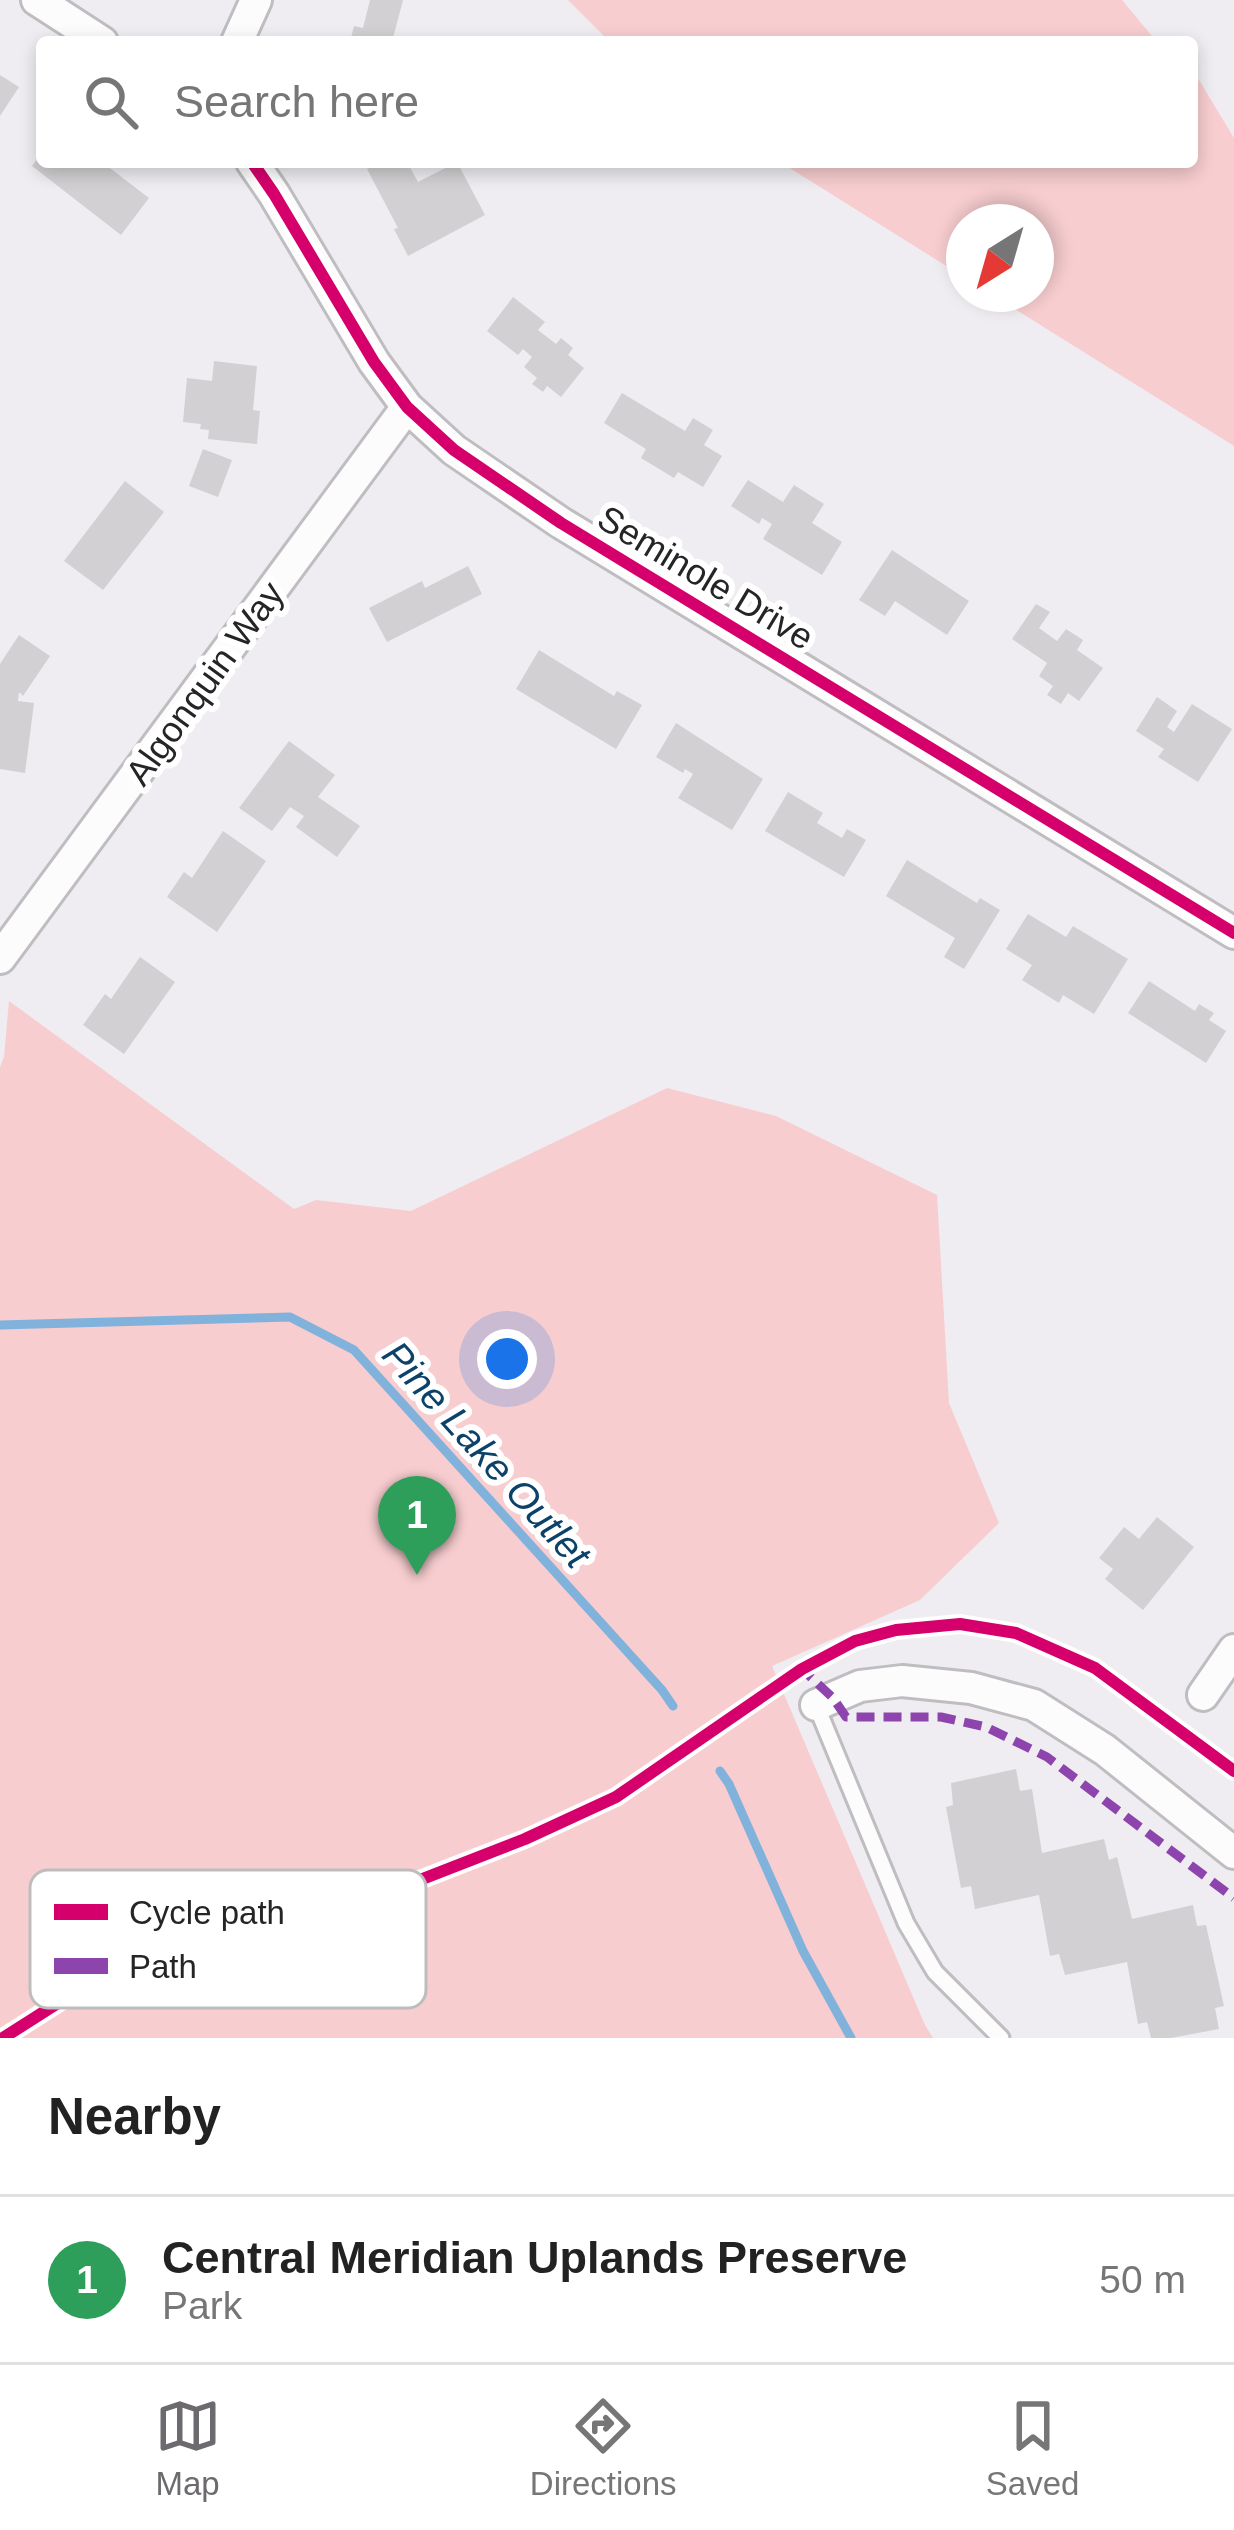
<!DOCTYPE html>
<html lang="en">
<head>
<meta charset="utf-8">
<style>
  :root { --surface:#fff; --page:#f6f6f6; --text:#222; --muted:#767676; --line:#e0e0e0; --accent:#6c6a6e }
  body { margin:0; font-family:Arial,sans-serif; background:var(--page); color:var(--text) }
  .compass { position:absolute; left:946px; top:204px; width:108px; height:108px; border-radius:50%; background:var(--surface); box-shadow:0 6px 18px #0003; rotate:217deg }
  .you { position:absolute; left:507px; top:1359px; width:42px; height:42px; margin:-30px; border:9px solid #fff; border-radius:50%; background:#1a73e8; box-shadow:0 0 0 18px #1a73e833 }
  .badge { display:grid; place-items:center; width:78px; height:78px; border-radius:50%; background:var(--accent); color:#fff; font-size:39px; font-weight:700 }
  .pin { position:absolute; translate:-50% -99px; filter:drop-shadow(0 3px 6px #0008) }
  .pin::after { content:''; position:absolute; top:63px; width:42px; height:36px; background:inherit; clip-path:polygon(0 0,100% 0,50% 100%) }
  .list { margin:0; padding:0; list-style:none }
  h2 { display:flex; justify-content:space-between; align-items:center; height:156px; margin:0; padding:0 48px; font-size:51px }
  h2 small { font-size:39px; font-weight:400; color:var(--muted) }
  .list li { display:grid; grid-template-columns:78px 1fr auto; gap:36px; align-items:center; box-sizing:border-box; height:168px; padding:0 48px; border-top:3px solid var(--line) }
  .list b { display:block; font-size:45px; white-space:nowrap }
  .list p { margin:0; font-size:39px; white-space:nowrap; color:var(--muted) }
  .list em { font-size:39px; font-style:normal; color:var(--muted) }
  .icon { flex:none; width:66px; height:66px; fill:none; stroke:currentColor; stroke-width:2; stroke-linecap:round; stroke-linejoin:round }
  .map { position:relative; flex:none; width:1234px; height:2038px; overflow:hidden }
  .search { position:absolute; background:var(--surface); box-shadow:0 6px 18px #0003; left:36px; right:36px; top:36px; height:132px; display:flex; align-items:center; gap:30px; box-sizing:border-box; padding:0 42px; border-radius:12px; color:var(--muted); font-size:45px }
  .sheet { height:324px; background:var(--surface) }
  nav { display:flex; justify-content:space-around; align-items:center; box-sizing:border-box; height:168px; border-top:3px solid var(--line); background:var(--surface); font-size:33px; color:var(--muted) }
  nav a { display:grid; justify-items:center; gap:6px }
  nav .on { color:var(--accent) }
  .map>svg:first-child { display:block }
  .green { fill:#f7cdcf }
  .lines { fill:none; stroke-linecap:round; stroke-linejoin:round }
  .stream { stroke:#81b2dc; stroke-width:9 }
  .building { fill:#d2d0d2 }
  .service-casing { stroke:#bfbdc0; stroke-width:21 }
  .minor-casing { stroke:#bfbdc0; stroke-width:36 }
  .service { stroke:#fdfcfd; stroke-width:15 }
  .minor { stroke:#fdfcfd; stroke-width:30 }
  .quiet { stroke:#8e44ad; stroke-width:9; stroke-dasharray:18 9; stroke-linecap:butt }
  .cycleway-casing { stroke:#fff; stroke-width:20 }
  .cycleway { stroke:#d6006c; stroke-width:12 }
  .labels { text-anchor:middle; stroke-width:12; stroke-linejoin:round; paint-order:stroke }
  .street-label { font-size:36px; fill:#252427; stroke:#fff }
  .water-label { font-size:39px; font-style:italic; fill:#0c4269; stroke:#fff }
  .key { fill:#fff; stroke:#bebdbe; stroke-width:3 }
  .key-label { font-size:33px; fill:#252427 }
</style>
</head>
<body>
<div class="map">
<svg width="1234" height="2038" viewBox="0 0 1234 2038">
  <rect width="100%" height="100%" fill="#efedf1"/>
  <path class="green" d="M568,0H1122L1157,42H610Z
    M1192,73L1199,80L1234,138V446L991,294H1036V222H964V277L780,162H1192Z
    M9,1001L294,1209L316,1200L411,1211L667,1088L776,1116L937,1195L949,1403L999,1523L920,1600L772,1666L925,2025L933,2038H0V1067L4,1057Z"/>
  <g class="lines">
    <path class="stream" d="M0,1325L290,1317L354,1350L662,1690L673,1706
      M720,1771L729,1784L803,1951L851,2038"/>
  </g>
  <path class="building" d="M370,0H403L392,42H350L354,26L363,28Z
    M0,75L19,87L0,116Z
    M42,153V162H102L149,198L121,235L32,166Z
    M381,162H407L418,182L457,162L485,215L408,256L394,229L398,228L367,169Z
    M513,297L545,322L538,330L556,344L561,338L573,348L568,355L584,368L561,397L547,386L543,392L532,384L537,378L524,367L532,357L523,349L518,355L487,331Z
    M214,361L257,366L253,410L260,411L257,444L208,439L209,430L200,429L201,424L183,422L187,378L212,381Z
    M622,393L685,431L693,418L713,430L704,445L722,456L703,487L678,472L674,478L641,458L646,449L604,423Z
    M203,449L232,460L218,497L189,486Z
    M748,480L783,502L794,485L824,504L812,523L842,542L822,575L763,539L772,524L762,518L759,524L731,506Z
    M125,481L164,512L103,590L64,561Z
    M892,550L969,601L947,635L895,601L885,616L859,600Z
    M468,566L482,594L387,642L369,608L422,581L425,588Z
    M1036,604L1050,612L1039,628L1057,641L1066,629L1083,640L1077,650L1103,668L1079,701L1068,693L1061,704L1047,695L1053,686L1039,676L1047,663L1012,639Z
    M19,635L50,656L23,696L19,692L18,701L34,703L25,773L0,769V664Z
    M539,650L614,696L617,691L642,705L616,749L516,689Z
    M1157,697L1177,711L1167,727L1174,732L1192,704L1232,729L1198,782L1158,757L1164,749L1136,731Z
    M676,723L763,779L732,830L678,798L693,774L685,769L683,773L656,757Z
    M289,741L335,775L318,797L360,826L337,857L296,827L304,816L290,807L272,831L239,808Z
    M788,792L823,813L817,823L842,838L847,829L866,840L844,877L765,831Z
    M223,831L266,861L217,932L167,897L184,872L192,878Z
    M907,860L977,903L980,898L1000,910L964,969L944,957L955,938L886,896Z
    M1028,914L1066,937L1073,926L1128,959L1094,1014L1063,995L1059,1003L1022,980L1032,965L1006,949Z
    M140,957L175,982L124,1054L83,1025L105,994L111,999Z
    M1149,981L1195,1011L1199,1004L1214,1013L1209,1020L1226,1031L1206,1063L1128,1013Z
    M1157,1517L1194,1547L1143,1610L1105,1579L1113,1569L1099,1558L1124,1527L1139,1539Z
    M1016,1769L1020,1791L1032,1789L1042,1853L1104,1839L1109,1860L1117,1857L1132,1919L1193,1905L1197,1926L1206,1925L1224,2006L1215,2008L1219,2029L1171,2038H1151L1147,2022L1138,2024L1127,1962L1065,1975L1059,1954L1050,1956L1039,1895L975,1909L971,1886L961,1888L946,1807L953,1805L951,1783Z"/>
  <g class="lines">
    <g class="service-casing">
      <path id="service" d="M816,1705L906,1923L935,1972L1001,2038"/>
    </g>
    <g class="minor-casing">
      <path id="minor" d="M37,0L102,42
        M237,42L256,0
        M252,162L274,194L374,362L407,407L454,450L561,523L1234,933
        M0,958L407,407
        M1203,1695L1234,1650
        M816,1705L860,1686L902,1681L971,1688L1034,1705L1105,1750L1234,1853"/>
    </g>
    <use href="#service" class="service"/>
    <use href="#minor" class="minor"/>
    <path class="quiet" d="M798,1672L802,1669L833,1698L846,1717H941L986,1727L1047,1757L1234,1898"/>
    <g class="cycleway-casing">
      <path id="cycleway" d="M252,162L274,194L374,362L407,407L454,450L561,523L1234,933
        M3,2038L141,1950L215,1930L294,1929L525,1839L616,1797L802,1669L855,1641L896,1630L960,1624L1016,1633L1095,1668L1234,1771"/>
    </g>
    <use href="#cycleway" class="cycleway"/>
  </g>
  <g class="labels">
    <g class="street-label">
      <text transform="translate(706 577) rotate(31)" y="13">Seminole Drive</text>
      <text transform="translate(204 683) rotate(-54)" y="13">Algonquin Way</text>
    </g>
    <g class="water-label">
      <text transform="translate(487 1454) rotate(48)" y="14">Pine Lake Outlet</text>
    </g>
  </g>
  <rect x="30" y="1870" width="396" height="138" rx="18" class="key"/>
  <rect x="54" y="1904" width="54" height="16" fill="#d6006c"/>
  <rect x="54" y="1958" width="54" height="16" fill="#8e44ad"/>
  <g class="key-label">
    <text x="129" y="1924">Cycle path</text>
    <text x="129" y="1978">Path</text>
  </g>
</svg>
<svg class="compass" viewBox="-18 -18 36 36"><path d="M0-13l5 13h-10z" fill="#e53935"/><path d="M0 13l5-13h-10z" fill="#767676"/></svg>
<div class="you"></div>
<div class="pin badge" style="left:417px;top:1575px;background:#2e9e5b">1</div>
<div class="search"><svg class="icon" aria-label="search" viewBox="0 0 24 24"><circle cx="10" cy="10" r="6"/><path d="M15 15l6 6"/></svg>Search here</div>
</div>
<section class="sheet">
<h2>Nearby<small></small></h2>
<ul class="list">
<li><span class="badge" style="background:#2e9e5b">1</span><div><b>Central Meridian Uplands Preserve</b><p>Park</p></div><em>50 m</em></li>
</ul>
</section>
<nav>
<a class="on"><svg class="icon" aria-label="map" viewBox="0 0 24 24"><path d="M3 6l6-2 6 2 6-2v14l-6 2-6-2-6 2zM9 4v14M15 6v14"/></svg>Map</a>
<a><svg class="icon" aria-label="directions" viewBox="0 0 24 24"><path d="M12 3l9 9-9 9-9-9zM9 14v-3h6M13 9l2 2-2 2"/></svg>Directions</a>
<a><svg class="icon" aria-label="saved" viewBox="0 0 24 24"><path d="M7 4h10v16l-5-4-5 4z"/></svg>Saved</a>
</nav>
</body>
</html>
